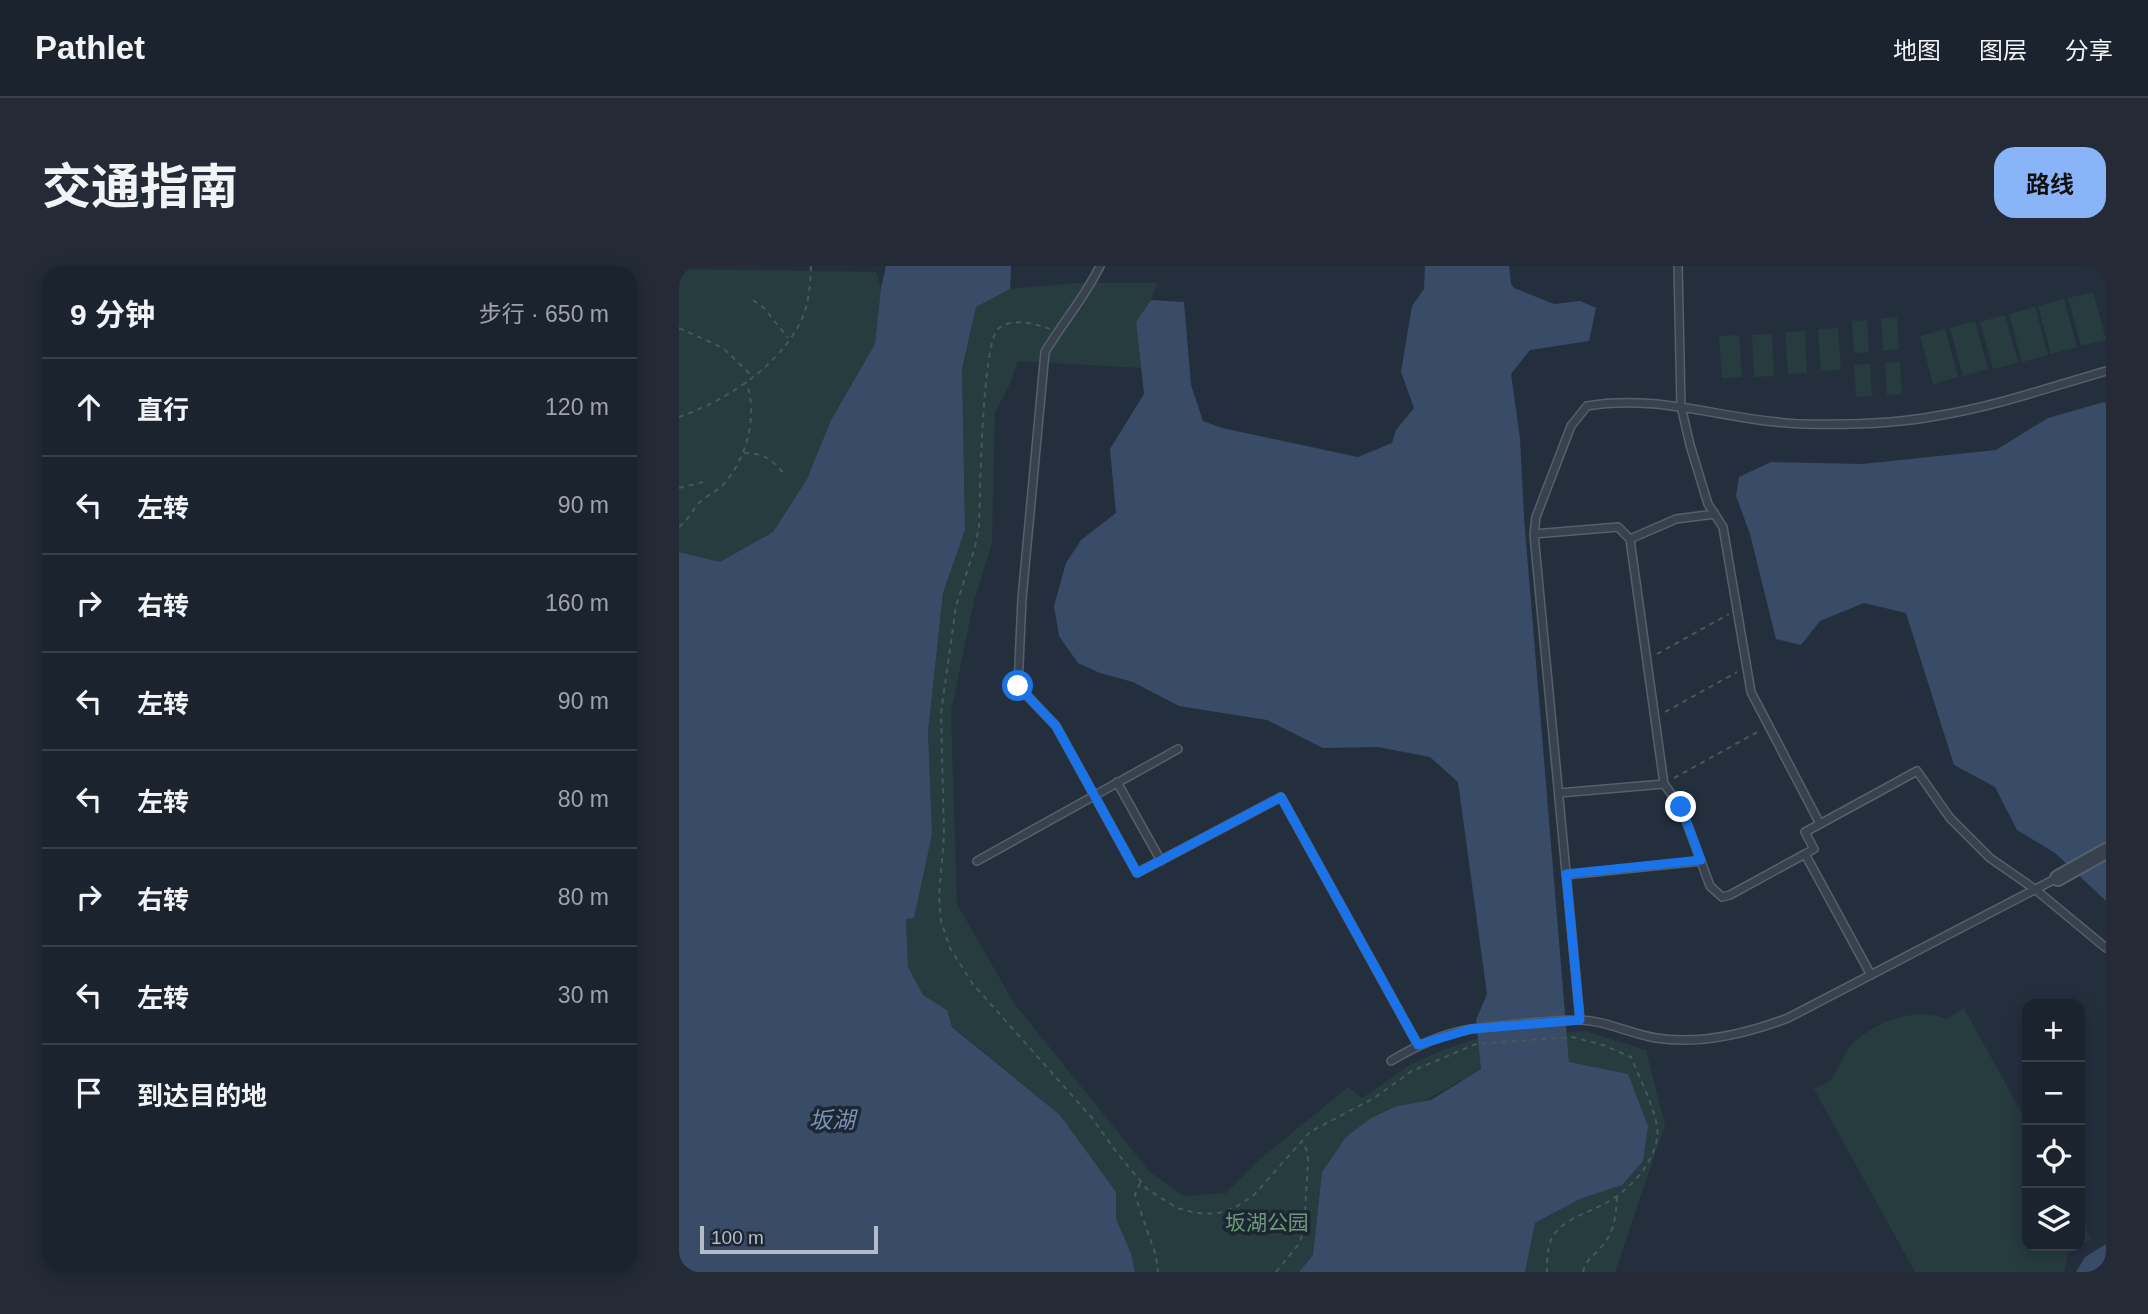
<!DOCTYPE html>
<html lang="zh">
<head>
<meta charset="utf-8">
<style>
  :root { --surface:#1b232e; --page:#242b36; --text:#f1f3f6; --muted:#a0a4aa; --line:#39404a; --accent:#8ab4f8 }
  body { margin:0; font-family:Helvetica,"Noto Sans SC",sans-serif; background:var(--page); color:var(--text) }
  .controls { position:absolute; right:21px; bottom:21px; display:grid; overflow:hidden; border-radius:14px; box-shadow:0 4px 18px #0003 }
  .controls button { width:63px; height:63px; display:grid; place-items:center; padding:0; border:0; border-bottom:2px solid var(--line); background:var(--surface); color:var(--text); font:35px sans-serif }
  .scale { position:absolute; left:21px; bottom:18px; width:178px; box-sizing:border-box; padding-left:7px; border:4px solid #b4bcc9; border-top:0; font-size:19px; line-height:24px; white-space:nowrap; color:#b4bcc9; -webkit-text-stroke:5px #1d2633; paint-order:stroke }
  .stop { position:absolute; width:21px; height:21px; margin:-16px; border:5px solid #1a73e8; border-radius:50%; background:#fff }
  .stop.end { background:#1a73e8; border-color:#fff; box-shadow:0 2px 7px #0008 }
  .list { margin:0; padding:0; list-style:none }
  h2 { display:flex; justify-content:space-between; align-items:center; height:91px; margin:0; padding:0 28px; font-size:30px }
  h2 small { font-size:23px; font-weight:400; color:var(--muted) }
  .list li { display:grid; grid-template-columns:46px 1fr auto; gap:21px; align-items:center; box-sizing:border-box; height:98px; padding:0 28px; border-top:2px solid var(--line) }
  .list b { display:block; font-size:26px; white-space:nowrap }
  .list em { font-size:23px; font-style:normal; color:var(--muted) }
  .icon { flex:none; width:38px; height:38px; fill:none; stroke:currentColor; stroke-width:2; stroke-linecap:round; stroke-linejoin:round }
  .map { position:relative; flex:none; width:1427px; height:1006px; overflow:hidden; border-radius:21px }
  header { display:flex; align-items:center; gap:42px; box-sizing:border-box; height:98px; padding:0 35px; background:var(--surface); border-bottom:2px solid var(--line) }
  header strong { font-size:33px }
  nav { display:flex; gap:38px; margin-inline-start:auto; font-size:24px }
  .intro { display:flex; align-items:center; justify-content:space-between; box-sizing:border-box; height:168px; padding:0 42px }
  h1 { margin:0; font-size:49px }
  .button { padding:18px 32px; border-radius:21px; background:var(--accent); color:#111; font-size:24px; font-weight:700 }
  main { display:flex; gap:42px; padding:0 42px }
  aside { flex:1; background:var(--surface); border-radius:21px; box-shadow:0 4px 18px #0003 }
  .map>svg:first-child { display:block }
  .green { fill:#263c3f }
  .water { fill:#394c67 }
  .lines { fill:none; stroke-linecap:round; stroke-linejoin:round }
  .lane-casing { stroke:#565f6c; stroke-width:10 }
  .street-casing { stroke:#565f6c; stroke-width:18 }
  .path { stroke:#44595c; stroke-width:2; stroke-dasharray:5 5; stroke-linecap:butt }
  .lane { stroke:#38414e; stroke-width:7 }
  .street { stroke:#38414e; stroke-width:14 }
  .route { stroke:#1a73e8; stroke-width:9 }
  .labels { text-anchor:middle; stroke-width:7; stroke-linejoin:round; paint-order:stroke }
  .park-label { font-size:21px; fill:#6b9a76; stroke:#1d2633 }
  .water-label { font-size:23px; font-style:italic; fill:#7c92b1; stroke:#1d2633 }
</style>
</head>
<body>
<header>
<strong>Pathlet</strong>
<nav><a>地图</a><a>图层</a><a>分享</a></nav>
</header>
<div class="intro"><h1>交通指南</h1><a class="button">路线</a></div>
<main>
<aside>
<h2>9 分钟<small>步行 · 650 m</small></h2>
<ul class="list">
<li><svg class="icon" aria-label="ahead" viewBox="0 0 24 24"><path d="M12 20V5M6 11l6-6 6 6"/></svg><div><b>直行</b></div><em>120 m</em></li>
<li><svg class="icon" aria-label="left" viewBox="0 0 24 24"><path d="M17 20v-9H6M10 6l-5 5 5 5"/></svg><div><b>左转</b></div><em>90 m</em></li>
<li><svg class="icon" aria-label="right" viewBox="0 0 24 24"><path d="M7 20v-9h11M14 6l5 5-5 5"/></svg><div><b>右转</b></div><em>160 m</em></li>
<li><svg class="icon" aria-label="left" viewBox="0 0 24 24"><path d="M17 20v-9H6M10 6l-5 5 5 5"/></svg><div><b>左转</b></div><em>90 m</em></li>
<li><svg class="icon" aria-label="left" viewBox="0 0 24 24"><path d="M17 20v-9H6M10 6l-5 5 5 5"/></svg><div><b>左转</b></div><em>80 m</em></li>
<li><svg class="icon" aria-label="right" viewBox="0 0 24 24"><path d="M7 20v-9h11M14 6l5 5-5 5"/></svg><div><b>右转</b></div><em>80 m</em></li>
<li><svg class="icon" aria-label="left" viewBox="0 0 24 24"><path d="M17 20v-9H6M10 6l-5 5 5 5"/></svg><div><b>左转</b></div><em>30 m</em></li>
<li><svg class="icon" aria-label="arrive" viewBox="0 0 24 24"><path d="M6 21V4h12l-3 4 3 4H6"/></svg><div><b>到达目的地</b></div></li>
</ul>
</aside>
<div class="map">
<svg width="1427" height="1006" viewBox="0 0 1427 1006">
  <rect width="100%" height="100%" fill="#242f3e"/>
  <path class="green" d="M0,3L197,6L202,22L196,78L152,154L128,213L94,266L41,296L0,286Z
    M398,17H478L472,34L457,56L462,102L339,95L330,120L316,146L313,277L295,335L272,446L278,638L335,737L471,906L505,930L547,927L580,894L669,821L683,832L731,799L761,785L800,772L906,765L967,784L986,859L936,1006H846L856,957L901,933L943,919L890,797L888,777L802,803L746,835L718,840L643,906L634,989L620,1006H456L452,987L437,953V926L381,849L273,760L268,744L244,729L229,701L227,653L253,568L249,466L264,327L286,264L283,103L297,41L331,23Z
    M1414,26L1427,74L1402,80L1389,32Z
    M1385,33L1398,81L1372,88L1359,40Z
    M1356,41L1369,89L1343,96L1330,48Z
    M1326,49L1339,97L1314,103L1301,56Z
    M1218,51L1220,83L1204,85L1202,53Z
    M1188,54L1190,86L1175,87L1173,55Z
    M1296,55L1309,103L1284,110L1271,62Z
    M1159,62L1162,104L1142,105L1139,63Z
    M1266,63L1279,111L1254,118L1241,70Z
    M1126,65L1128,107L1109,108L1106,66Z
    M1093,68L1095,110L1075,111L1073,69Z
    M1060,69L1063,111L1043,112L1040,70Z
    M1221,96L1223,128L1208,129L1206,97Z
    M1191,98L1193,130L1177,131L1175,99Z
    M1285,742L1348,857V980H1401V952L1412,973L1389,987L1385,1006H1236L1135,823C1140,820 1150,817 1153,812C1161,802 1163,789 1172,779C1195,756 1236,740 1267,753Z"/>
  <path class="water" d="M207,0H332L331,23L297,41L283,103L286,264L264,327L249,466L253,568L235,652L227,653L229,701L244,729L268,744L273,761L381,849L437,926V953L452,987L456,1006H0V286L41,296L94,266L128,213L152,154L196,78L202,22Z
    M746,0H830L832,18L835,22L875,38L901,35L917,42L910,75L851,84L832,108L841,172L845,252L890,796L949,808L969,860L964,895L943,919L901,933L856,957L846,1006H620L634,989L643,906L667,871L692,852L718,840L752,834L802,803L797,754L808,728L779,516L751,491L699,481L644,482L588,454L500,440L454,416L421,407L399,397L380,370L375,340L387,297L402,274L437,247L431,183L465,128L457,56L472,34L505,36L512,119L524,155L543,162L679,191L713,177L717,164L735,142L722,106L733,40L745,23Z
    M1425,136L1427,137V635L1376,587L1338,564L1316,521L1275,499L1227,347L1185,337L1141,355L1122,379L1097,373L1071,268L1057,230L1060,211L1092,196L1184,198L1317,184L1369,152Z
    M1427,978V1006H1397L1406,991Z"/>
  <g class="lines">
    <g class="lane-casing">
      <path id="lane" d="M421,0C406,31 384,56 366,86L343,333L339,420L377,460L458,607L602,531L739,779
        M999,0L1002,140L1011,179L1029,238L1044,261L1072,426L1141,558L1238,505L1271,552L1311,592L1357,624L1427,682
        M1036,248L997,253L951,273L985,518L1002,541L1031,620L1043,631L1051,629L1126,588
        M855,268L939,261L951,273
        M438,516L482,595
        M880,527L985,518
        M1141,558L1126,566L1135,583L1126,588L1192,709
        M298,595L499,483
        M887,609L1022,595
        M901,754L855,268L857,251L892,160L908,140C981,127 1051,156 1124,158C1168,159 1215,158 1257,150C1315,141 1371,121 1427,105
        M712,795C738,779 763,768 792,763C828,760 864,754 899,754C926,754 951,768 977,772C1020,779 1069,767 1109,752L1378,612"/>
    </g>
    <g class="street-casing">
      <path id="street" d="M1379,612L1427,585"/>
    </g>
    <path class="path" d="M74,34L85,42L109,72
      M0,62L44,82L71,108
      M371,63C357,58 332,51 319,63C303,78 301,230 300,260L296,281L277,340L262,447L265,570L260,630L262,655L271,682L293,717L413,852L438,887L468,923L498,942L517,947L537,948L557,941L574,930L631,866L695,832L733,805L797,778L893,771L924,779L952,791C960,811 982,853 978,873C973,901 949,925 925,938C908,947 880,955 872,974C868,983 868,996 868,1006
      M0,151C46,135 96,103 120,59C130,41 131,20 132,0
      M65,187C84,187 93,193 105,208
      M0,222L24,216
      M0,261C9,254 14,243 21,236C28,229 37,226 44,219C67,194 80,149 67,116
      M978,388L1050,348
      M986,446L1058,406
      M995,512L1082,464
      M461,917L456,929L477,990L479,1006
      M597,1006L620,978L625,964L629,894L628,885L623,875
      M904,1006C907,993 916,989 924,979C936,964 937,948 938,930"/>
    <use href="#lane" class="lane"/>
    <use href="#street" class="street"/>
  </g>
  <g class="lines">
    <path class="route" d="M339,420L377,460L458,607L602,531L739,779L792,763L901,754L887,608L1022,594L1002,541"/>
  </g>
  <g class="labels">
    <g class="park-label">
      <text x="588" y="964">坂湖公园</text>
    </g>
    <g class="water-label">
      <text x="153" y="862">坂湖</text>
    </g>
  </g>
</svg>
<div class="controls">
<button>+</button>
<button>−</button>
<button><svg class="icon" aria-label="locate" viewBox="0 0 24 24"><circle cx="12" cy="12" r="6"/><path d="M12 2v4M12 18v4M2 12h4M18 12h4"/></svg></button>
<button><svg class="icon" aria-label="layers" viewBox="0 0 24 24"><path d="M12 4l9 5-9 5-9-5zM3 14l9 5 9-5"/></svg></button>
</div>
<div class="scale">100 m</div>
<div class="stop" style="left:339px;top:420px"></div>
<div class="stop end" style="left:1002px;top:541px"></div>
</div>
</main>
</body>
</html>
